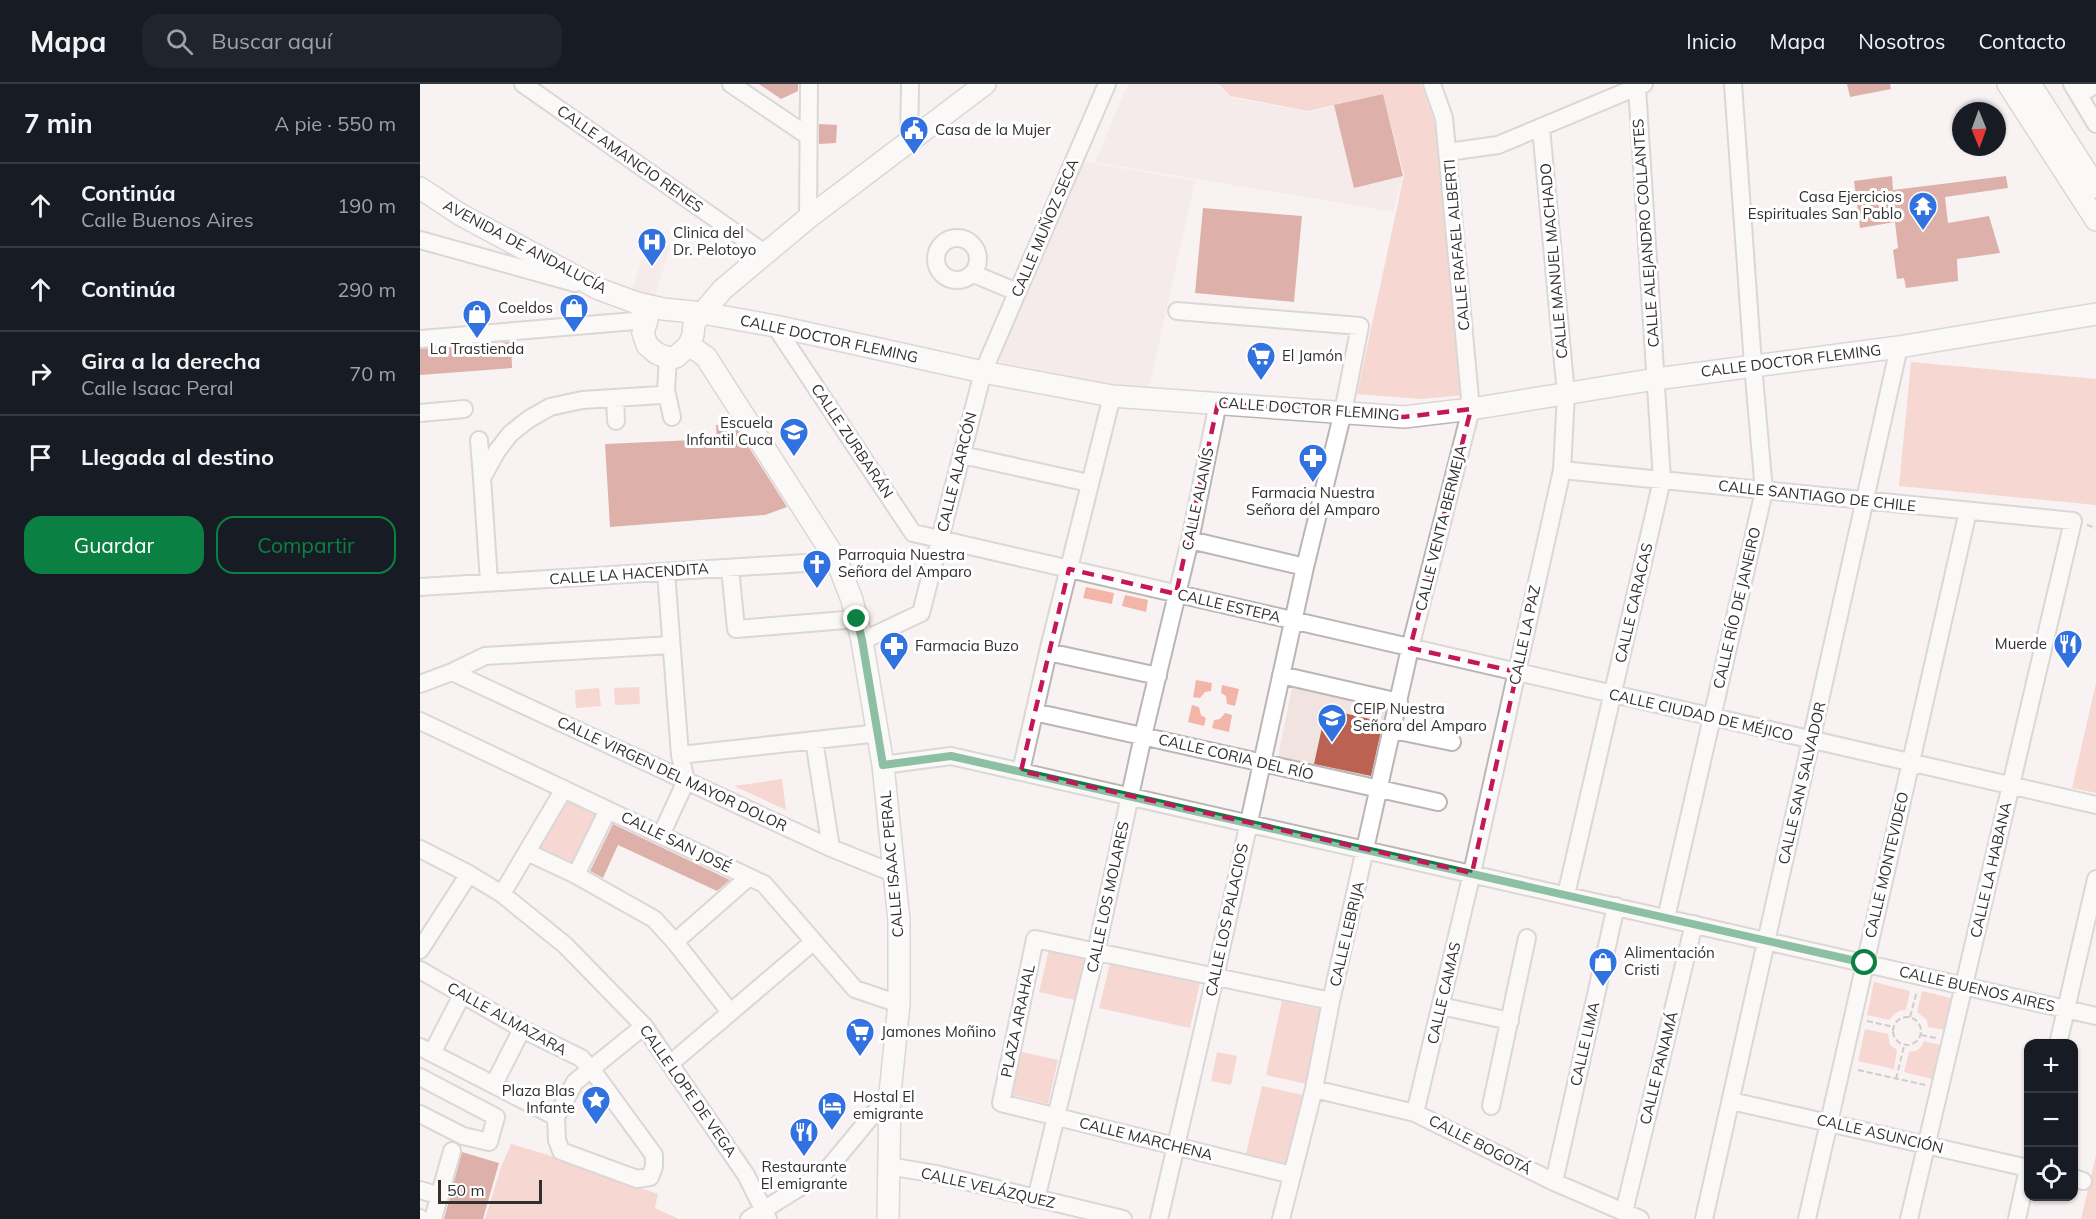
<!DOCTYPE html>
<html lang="es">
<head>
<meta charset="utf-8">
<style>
  :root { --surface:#171b24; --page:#20242c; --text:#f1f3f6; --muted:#9ea1a6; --line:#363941; --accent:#0b8043 }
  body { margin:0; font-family:Mulish,sans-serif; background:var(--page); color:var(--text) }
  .controls { position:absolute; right:18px; bottom:18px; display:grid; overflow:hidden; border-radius:12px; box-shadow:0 2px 4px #0004 }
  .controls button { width:54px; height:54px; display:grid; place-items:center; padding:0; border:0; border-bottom:2px solid var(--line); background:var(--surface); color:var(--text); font:30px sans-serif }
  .compass { position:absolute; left:1532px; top:18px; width:54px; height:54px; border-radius:50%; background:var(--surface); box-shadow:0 2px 4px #0004; rotate:179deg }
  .scale { position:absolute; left:18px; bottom:15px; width:104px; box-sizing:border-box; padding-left:6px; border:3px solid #322f2f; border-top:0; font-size:16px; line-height:21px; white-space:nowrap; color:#322f2f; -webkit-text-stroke:4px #fff; paint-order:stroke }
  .stop { position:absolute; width:18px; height:18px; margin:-14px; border:4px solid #0b8043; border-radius:50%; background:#fff }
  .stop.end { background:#0b8043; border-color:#fff; box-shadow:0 2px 6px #0008 }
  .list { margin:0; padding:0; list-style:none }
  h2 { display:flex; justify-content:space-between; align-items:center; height:78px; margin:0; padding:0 24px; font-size:26px }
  h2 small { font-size:20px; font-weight:400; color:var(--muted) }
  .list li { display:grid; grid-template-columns:39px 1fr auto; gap:18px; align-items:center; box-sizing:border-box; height:84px; padding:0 24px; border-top:2px solid var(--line) }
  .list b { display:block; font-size:22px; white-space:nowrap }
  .list p { margin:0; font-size:20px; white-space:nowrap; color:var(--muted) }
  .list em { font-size:20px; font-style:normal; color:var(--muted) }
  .actions { display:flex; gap:12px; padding:18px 24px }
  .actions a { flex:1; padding:14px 0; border:2px solid var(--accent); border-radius:18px; text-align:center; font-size:21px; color:var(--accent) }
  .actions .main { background:var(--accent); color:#fff }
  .icon { flex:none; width:33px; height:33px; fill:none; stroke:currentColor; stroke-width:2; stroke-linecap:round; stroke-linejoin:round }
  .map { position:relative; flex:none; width:1676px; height:1135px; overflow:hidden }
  header { display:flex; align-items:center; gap:36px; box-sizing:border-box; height:84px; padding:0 30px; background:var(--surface); border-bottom:2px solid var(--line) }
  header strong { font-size:28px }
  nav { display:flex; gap:33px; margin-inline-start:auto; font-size:21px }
  .search { width:420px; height:54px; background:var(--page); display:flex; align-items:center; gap:15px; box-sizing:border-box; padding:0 21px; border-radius:18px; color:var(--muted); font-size:22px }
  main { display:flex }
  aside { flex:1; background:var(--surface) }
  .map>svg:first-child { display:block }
  .built { fill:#f1e3e0 }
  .green { fill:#f4b5a9 }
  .building { fill:#bc6252 }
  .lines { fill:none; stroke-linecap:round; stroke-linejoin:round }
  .minor-casing { stroke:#bbb6b5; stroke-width:20 }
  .major-casing { stroke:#bbb6b5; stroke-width:24 }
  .path { stroke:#a19d9c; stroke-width:2; stroke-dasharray:6 3; stroke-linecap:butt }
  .minor { stroke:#fff; stroke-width:16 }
  .major { stroke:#fff; stroke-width:21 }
  .route { stroke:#0b8043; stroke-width:8 }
  .marked { fill:none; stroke:#c2185b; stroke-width:4.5; stroke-dasharray:12 8; stroke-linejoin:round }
  .labels { text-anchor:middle; stroke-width:6; stroke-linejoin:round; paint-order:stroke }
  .poi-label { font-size:15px; fill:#322f2f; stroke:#fff; text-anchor:start }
  .street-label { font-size:15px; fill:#322f2f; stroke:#fff }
</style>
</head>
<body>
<header>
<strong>Mapa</strong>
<div class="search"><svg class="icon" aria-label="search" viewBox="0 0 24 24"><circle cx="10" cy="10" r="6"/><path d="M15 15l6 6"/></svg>Buscar aquí</div>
<nav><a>Inicio</a><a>Mapa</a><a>Nosotros</a><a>Contacto</a></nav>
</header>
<main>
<aside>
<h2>7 min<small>A pie · 550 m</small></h2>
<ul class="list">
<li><svg class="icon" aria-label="ahead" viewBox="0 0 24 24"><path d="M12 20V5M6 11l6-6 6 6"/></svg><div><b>Continúa</b><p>Calle Buenos Aires</p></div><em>190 m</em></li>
<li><svg class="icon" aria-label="ahead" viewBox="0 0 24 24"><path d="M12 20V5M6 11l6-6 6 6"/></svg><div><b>Continúa</b></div><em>290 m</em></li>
<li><svg class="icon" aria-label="right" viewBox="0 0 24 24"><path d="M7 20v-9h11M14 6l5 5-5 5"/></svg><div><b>Gira a la derecha</b><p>Calle Isaac Peral</p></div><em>70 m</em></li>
<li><svg class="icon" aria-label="arrive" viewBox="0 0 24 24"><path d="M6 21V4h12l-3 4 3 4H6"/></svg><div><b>Llegada al destino</b></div></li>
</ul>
<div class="actions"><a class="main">Guardar</a><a>Compartir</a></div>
</aside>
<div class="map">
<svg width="1676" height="1135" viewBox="0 0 1676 1135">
  <rect width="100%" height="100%" fill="#f8f3f2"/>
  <path class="built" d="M708,0H798L809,13L889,28L963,10L983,92L973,128L675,78Z
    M661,77L775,97L729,304L704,303L580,278L579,271Z
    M229,156L250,163L235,212L212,205Z
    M873,599L971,622L955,700L857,678Z"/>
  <path class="green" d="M799,0H1001L1016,41L1044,311L1001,315L937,310L984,91L963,10L888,27L810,12Z
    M1491,278L1676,295V421L1479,402Z
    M666,503L694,509L692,520L663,514Z
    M705,511L728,516L726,528L702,522Z
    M776,596L792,599L791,607L785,608L780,614L773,613Z
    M1676,599V709L1652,704Z
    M802,601L819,605L815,622L807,620L806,612L801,609Z
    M219,603L220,620L195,621L194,604Z
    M179,604L181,622L156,624L155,606Z
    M772,621L779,623L781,631L786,634L784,642L768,638Z
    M805,629L812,631L809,648L792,644L794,636L800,635Z
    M362,695L366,726L314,702Z
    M144,712L180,730L154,782L118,764Z
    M629,865L665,873L655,916L619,908Z
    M690,879L780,899L770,944L679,924Z
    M1454,898L1490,907L1486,926C1478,926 1474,930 1469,936L1447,931Z
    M1502,907L1534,915L1526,946L1508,943L1507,936L1497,928Z
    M862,917L903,926L887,1000L846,991Z
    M1445,945L1468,950L1470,961L1477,966L1474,985L1438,977Z
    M1504,957L1524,962L1516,996L1484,988L1489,968C1497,967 1501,965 1504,957Z
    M602,968L638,976L628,1020L592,1011Z
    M797,968L817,972L811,1001L791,997Z
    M842,1002L883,1011L867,1079L826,1070Z
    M91,1060L125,1070L238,1110L235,1124L259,1135H65L81,1083Z
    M1676,1071V1135H1661Z"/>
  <path class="building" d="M339,0H378V7L361,15Z
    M1427,0H1470L1471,5L1430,13Z
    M963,10L983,92L934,104L914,21Z
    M399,40L417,41L416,59L399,60Z
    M1472,92L1473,106L1586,92L1588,104L1525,113L1528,139L1569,132L1580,169L1537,175L1538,197L1486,204L1484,194L1477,195L1473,166L1478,164L1475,138L1440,144L1434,97Z
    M783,124L882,132L874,218L775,209Z
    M91,258L92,284L0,291V265Z
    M314,340L367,423L345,431L190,443L185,360L297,355L296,341Z
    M906,625L963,638L951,692L894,680Z
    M193,740L310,796L297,807L198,761L183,794L170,787Z
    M42,1068L79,1079L63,1135H24Z"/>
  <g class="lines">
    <g class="minor-casing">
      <path id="minor" d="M103,0L346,170
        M311,0L388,52
        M1652,0L1676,40
        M1659,11L1676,0
        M489,58L490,0
        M1028,68L1078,61L1224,0
        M388,134L389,0
        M516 175a21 21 0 1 1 42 0a21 21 0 1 1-42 0Z
        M0,156L155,199
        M554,190L597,208
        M355,242L493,449L1676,721
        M0,255L227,236
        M246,306L252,333
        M195,314L196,337
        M0,329L44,325
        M59,356L62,394
        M542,371L669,399
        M1142,386L1653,437L1489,1135
        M770,456L885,483
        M310,484L316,545L437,535
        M69,498L62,394L77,367L90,350L109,335L130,323L162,316L241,311L246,306L248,274
        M0,503L417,477
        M442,557L501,529L563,288L687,0
        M628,568L738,592
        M32,588L411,764L473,789
        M861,591L979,618
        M0,600L32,588L65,572L251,561
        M614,628L1018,718
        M0,637L344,800L435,905L479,920
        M973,646L1032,658
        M394,656L411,764
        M260,671L459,649
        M463,681L531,672L1676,932
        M601,687L628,568L692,312
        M241,751L266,697L260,671L246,488
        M0,765L49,790L82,810L145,861L224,942L326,1091L348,1135
        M107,768L156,791L234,835L255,858L310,928
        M156,791L188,726
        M82,810L144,705
        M1146,811L1242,396L1217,3
        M1246,834L1344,407L1333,281L1313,0
        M255,858L329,793
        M0,866L49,790
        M0,886L102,945L161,974L172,986L234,1071V1083L230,1093L217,1095L141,1067L137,1056L136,1033L155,998L224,942
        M1021,922L1090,937
        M1638,960L1676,795
        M0,963L136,1033
        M12,969L42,911
        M251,979L393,858
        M0,993L76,1033L69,1058L43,1052L0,1030
        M74,1000L102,945
        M894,1005L995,1029L1134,1098L1220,1135
        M1311,1017L1608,1084
        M1071,1022L1107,854
        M995,1029L1052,789L1142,386L1146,310L1121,44
        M468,1082L516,1090L703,1135
        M872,1091L581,1019L615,855L911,917
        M1654,1094L1663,1097
        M1134,1098L1196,822
        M0,1106L20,1112
        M616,1115L676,868L723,652L770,456L798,319
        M1204,1128L1274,840
        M0,1134V1135
        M13,1135L32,1067
        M329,1135L406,1087L470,1010
        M739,1135L795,893L885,483L923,328L940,242L757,227
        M861,1135L894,1005L911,917L990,564L1051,325L1024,34L1012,0
        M1284,1135L1479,263
        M1387,1135L1548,427
        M1597,1135L1608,1085"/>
    </g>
    <g class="major-casing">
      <path id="major" d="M1588,0L1676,136
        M1610,0L1676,103
        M0,104L41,131L179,205L217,219L243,225L283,229L355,242L563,288L692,312L984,333L1051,325L1236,295L1479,263L1676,230
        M217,219L224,227L227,236L223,249L227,261L236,269L248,274L256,273L269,261L273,251L274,239L303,205L388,134L565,0
        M269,261L286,273L417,477L432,516L442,557L463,681L479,836V920L470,1010L468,1135"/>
    </g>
    <path class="path" d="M1667,441L1676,444
      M1473 947a14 14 0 1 1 28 0a14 14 0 1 1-28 0Z
      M1490,933L1497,907
      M1447,937L1474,943
      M1501,951L1516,954
      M1438,986L1505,1001
      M1476,995L1484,962"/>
    <use href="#minor" class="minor"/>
    <use href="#major" class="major"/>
  </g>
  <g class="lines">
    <path class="route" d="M437,535L442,556L463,681L531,672L1445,879"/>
  </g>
  <path d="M0 0H1676V1135H0ZM798,319L984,333L1051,325L990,564L1097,588L1052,789L601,687L649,485L756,510Z" fill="#f8f3f2" fill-opacity=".55" fill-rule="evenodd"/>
  <path class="marked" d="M798,319L984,333L1051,325L990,564L1097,588L1052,789L601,687L649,485L756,510Z"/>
  <defs>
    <g id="civic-pin" transform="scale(1.5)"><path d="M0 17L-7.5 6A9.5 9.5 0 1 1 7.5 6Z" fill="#3172e0" stroke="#fff"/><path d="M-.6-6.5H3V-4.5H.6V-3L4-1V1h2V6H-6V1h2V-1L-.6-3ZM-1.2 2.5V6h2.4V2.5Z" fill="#fff"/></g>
    <g id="temple-pin" transform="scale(1.5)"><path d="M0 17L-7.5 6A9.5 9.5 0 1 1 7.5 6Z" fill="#3172e0" stroke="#fff"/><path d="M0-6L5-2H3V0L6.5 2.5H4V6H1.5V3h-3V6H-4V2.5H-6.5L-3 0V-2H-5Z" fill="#fff"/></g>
    <g id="hospital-pin" transform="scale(1.5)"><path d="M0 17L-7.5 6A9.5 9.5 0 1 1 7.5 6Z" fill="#3172e0" stroke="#fff"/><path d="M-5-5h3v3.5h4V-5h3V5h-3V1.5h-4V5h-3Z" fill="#fff"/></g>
    <g id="shop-pin" transform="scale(1.5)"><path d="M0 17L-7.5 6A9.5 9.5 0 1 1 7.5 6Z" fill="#3172e0" stroke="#fff"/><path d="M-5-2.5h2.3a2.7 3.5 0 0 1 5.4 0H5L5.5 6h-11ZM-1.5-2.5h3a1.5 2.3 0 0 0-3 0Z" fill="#fff"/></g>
    <g id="supermarket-pin" transform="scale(1.5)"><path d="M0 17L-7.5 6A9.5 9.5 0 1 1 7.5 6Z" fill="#3172e0" stroke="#fff"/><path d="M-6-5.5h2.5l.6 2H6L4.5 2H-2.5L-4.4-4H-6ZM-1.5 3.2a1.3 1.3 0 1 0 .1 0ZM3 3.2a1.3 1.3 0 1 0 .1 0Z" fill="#fff"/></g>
    <g id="school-pin" transform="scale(1.5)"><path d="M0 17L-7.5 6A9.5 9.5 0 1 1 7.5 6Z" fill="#3172e0" stroke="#fff"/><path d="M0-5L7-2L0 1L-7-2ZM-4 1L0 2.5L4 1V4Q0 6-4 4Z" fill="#fff"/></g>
    <g id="pharmacy-pin" transform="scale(1.5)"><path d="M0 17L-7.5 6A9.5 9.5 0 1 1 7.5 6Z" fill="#3172e0" stroke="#fff"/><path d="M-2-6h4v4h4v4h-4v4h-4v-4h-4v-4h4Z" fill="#fff"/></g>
    <g id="church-pin" transform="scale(1.5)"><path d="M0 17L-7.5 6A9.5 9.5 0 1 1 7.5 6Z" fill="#3172e0" stroke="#fff"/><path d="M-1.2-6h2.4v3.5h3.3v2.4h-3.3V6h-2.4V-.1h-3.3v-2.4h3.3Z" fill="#fff"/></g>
    <g id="restaurant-pin" transform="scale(1.5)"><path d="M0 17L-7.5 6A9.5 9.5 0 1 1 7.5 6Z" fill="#3172e0" stroke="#fff"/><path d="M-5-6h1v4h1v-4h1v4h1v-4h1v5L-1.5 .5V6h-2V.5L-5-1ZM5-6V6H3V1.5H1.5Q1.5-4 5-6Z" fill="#fff"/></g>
    <g id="sight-pin" transform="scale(1.5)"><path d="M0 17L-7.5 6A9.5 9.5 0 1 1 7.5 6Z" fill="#3172e0" stroke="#fff"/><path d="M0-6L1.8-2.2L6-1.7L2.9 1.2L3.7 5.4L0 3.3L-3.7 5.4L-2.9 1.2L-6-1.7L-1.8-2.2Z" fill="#fff"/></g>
    <g id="hotel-pin" transform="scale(1.5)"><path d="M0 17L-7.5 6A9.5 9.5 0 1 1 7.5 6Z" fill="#3172e0" stroke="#fff"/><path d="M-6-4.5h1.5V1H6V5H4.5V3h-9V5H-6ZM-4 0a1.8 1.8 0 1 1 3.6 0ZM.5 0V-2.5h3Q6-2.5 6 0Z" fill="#fff"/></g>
  </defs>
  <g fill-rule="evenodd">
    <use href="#civic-pin" x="494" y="46"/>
    <use href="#temple-pin" x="1503" y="122"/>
    <use href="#hospital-pin" x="232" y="158"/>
    <use href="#shop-pin" x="154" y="224"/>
    <use href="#shop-pin" x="57" y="230"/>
    <use href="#supermarket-pin" x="841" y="272"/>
    <use href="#school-pin" x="374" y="348"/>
    <use href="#pharmacy-pin" x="893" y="374"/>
    <use href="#church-pin" x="397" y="480"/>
    <use href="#restaurant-pin" x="1648" y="560"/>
    <use href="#pharmacy-pin" x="474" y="562"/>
    <use href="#school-pin" x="912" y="634"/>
    <use href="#shop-pin" x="1183" y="878"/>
    <use href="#supermarket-pin" x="440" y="948"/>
    <use href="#sight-pin" x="176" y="1016"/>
    <use href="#hotel-pin" x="412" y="1022"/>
    <use href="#restaurant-pin" x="384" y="1048"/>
  </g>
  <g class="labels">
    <g class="poi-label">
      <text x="515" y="51">Casa de la Mujer</text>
      <text x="1482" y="118" text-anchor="end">Casa Ejercicios<tspan x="1482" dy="17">Espirituales San Pablo</tspan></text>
      <text x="253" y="154">Clinica del<tspan x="253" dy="17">Dr. Pelotoyo</tspan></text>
      <text x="133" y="229" text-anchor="end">Coeldos</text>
      <text x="57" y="270" text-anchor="middle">La Trastienda</text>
      <text x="862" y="277">El Jamón</text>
      <text x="353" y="344" text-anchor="end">Escuela<tspan x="353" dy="17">Infantil Cuca</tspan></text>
      <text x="893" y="414" text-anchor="middle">Farmacia Nuestra<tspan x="893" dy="17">Señora del Amparo</tspan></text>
      <text x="418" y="476">Parroquia Nuestra<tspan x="418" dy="17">Señora del Amparo</tspan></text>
      <text x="1627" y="565" text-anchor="end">Muerde</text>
      <text x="495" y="567">Farmacia Buzo</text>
      <text x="933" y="630">CEIP Nuestra<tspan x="933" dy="17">Señora del Amparo</tspan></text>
      <text x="1204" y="874">Alimentación<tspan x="1204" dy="17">Cristi</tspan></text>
      <text x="461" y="953">Jamones Moñino</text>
      <text x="155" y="1012" text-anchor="end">Plaza Blas<tspan x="155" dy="17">Infante</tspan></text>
      <text x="433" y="1018">Hostal El<tspan x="433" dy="17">emigrante</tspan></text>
      <text x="384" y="1088" text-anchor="middle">Restaurante<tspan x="384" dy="17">El emigrante</tspan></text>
    </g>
    <g class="street-label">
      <text transform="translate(210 75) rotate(35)" y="5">CALLE AMANCIO RENES</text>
      <text transform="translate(625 144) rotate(-67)" y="5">CALLE MUÑOZ SECA</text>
      <text transform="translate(1226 149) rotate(-94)" y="5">CALLE ALEJANDRO COLLANTES</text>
      <text transform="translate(1037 161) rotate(-95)" y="5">CALLE RAFAEL ALBERTI</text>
      <text transform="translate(105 163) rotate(28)" y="5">AVENIDA DE ANDALUCÍA</text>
      <text transform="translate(1134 177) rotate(-95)" y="5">CALLE MANUEL MACHADO</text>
      <text transform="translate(409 255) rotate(12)" y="5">CALLE DOCTOR FLEMING</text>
      <text transform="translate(1371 277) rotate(-7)" y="5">CALLE DOCTOR FLEMING</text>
      <text transform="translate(889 325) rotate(4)" y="5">CALLE DOCTOR FLEMING</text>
      <text transform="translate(432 357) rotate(56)" y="5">CALLE ZURBARÁN</text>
      <text transform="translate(537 388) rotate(-76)" y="5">CALLE ALARCÓN</text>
      <text transform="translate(1397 412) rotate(6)" y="5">CALLE SANTIAGO DE CHILE</text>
      <text transform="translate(778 415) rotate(-78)" y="5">CALLE ALANÍS</text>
      <text transform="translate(1021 444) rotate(-76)" y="5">CALLE VENTA BERMEJA</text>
      <text transform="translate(209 490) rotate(-4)" y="5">CALLE LA HACENDITA</text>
      <text transform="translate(1214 519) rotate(-77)" y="5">CALLE CARACAS</text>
      <text transform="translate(809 522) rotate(13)" y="5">CALLE ESTEPA</text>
      <text transform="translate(1317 524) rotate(-77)" y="5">CALLE RÍO DE JANEIRO</text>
      <text transform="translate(1105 551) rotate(-78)" y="5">CALLE LA PAZ</text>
      <text transform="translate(1281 631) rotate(13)" y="5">CALLE CIUDAD DE MÉJICO</text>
      <text transform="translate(816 673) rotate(13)" y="5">CALLE CORIA DEL RÍO</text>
      <text transform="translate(252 690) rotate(25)" y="5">CALLE VIRGEN DEL MAYOR DOLOR</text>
      <text transform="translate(1382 699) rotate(-77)" y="5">CALLE SAN SALVADOR</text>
      <text transform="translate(256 758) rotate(26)" y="5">CALLE SAN JOSÉ</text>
      <text transform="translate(472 780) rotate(-95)" y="5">CALLE ISAAC PERAL</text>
      <text transform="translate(1467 781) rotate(-77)" y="5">CALLE MONTEVIDEO</text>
      <text transform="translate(1571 786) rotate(-77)" y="5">CALLE LA HABANA</text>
      <text transform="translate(688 813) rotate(-78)" y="5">CALLE LOS MOLARES</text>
      <text transform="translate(807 836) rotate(-78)" y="5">CALLE LOS PALACIOS</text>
      <text transform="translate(927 850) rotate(-77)" y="5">CALLE LEBRIJA</text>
      <text transform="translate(1557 905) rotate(13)" y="5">CALLE BUENOS AIRES</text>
      <text transform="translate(1024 909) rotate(-77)" y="5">CALLE CAMAS</text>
      <text transform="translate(87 935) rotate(29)" y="5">CALLE ALMAZARA</text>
      <text transform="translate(598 937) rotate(-78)" y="5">PLAZA ARAHAL</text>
      <text transform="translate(1165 960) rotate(-77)" y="5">CALLE LIMA</text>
      <text transform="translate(1239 984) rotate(-76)" y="5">CALLE PANAMÁ</text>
      <text transform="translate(268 1007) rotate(55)" y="5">CALLE LOPE DE VEGA</text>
      <text transform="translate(1460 1050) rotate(13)" y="5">CALLE ASUNCIÓN</text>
      <text transform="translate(726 1055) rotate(14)" y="5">CALLE MARCHENA</text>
      <text transform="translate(1060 1061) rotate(27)" y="5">CALLE BOGOTÁ</text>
      <text transform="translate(568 1104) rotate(13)" y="5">CALLE VELÁZQUEZ</text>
    </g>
  </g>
</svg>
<div class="controls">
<button>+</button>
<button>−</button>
<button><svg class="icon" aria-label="locate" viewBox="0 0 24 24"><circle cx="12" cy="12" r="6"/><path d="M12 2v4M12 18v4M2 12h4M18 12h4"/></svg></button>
</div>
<svg class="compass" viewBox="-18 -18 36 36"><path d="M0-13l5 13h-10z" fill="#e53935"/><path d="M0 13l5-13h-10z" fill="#9ea1a6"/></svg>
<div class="scale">50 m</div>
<div class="stop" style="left:1445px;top:879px"></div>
<div class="stop end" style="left:437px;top:535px"></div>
</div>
</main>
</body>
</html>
